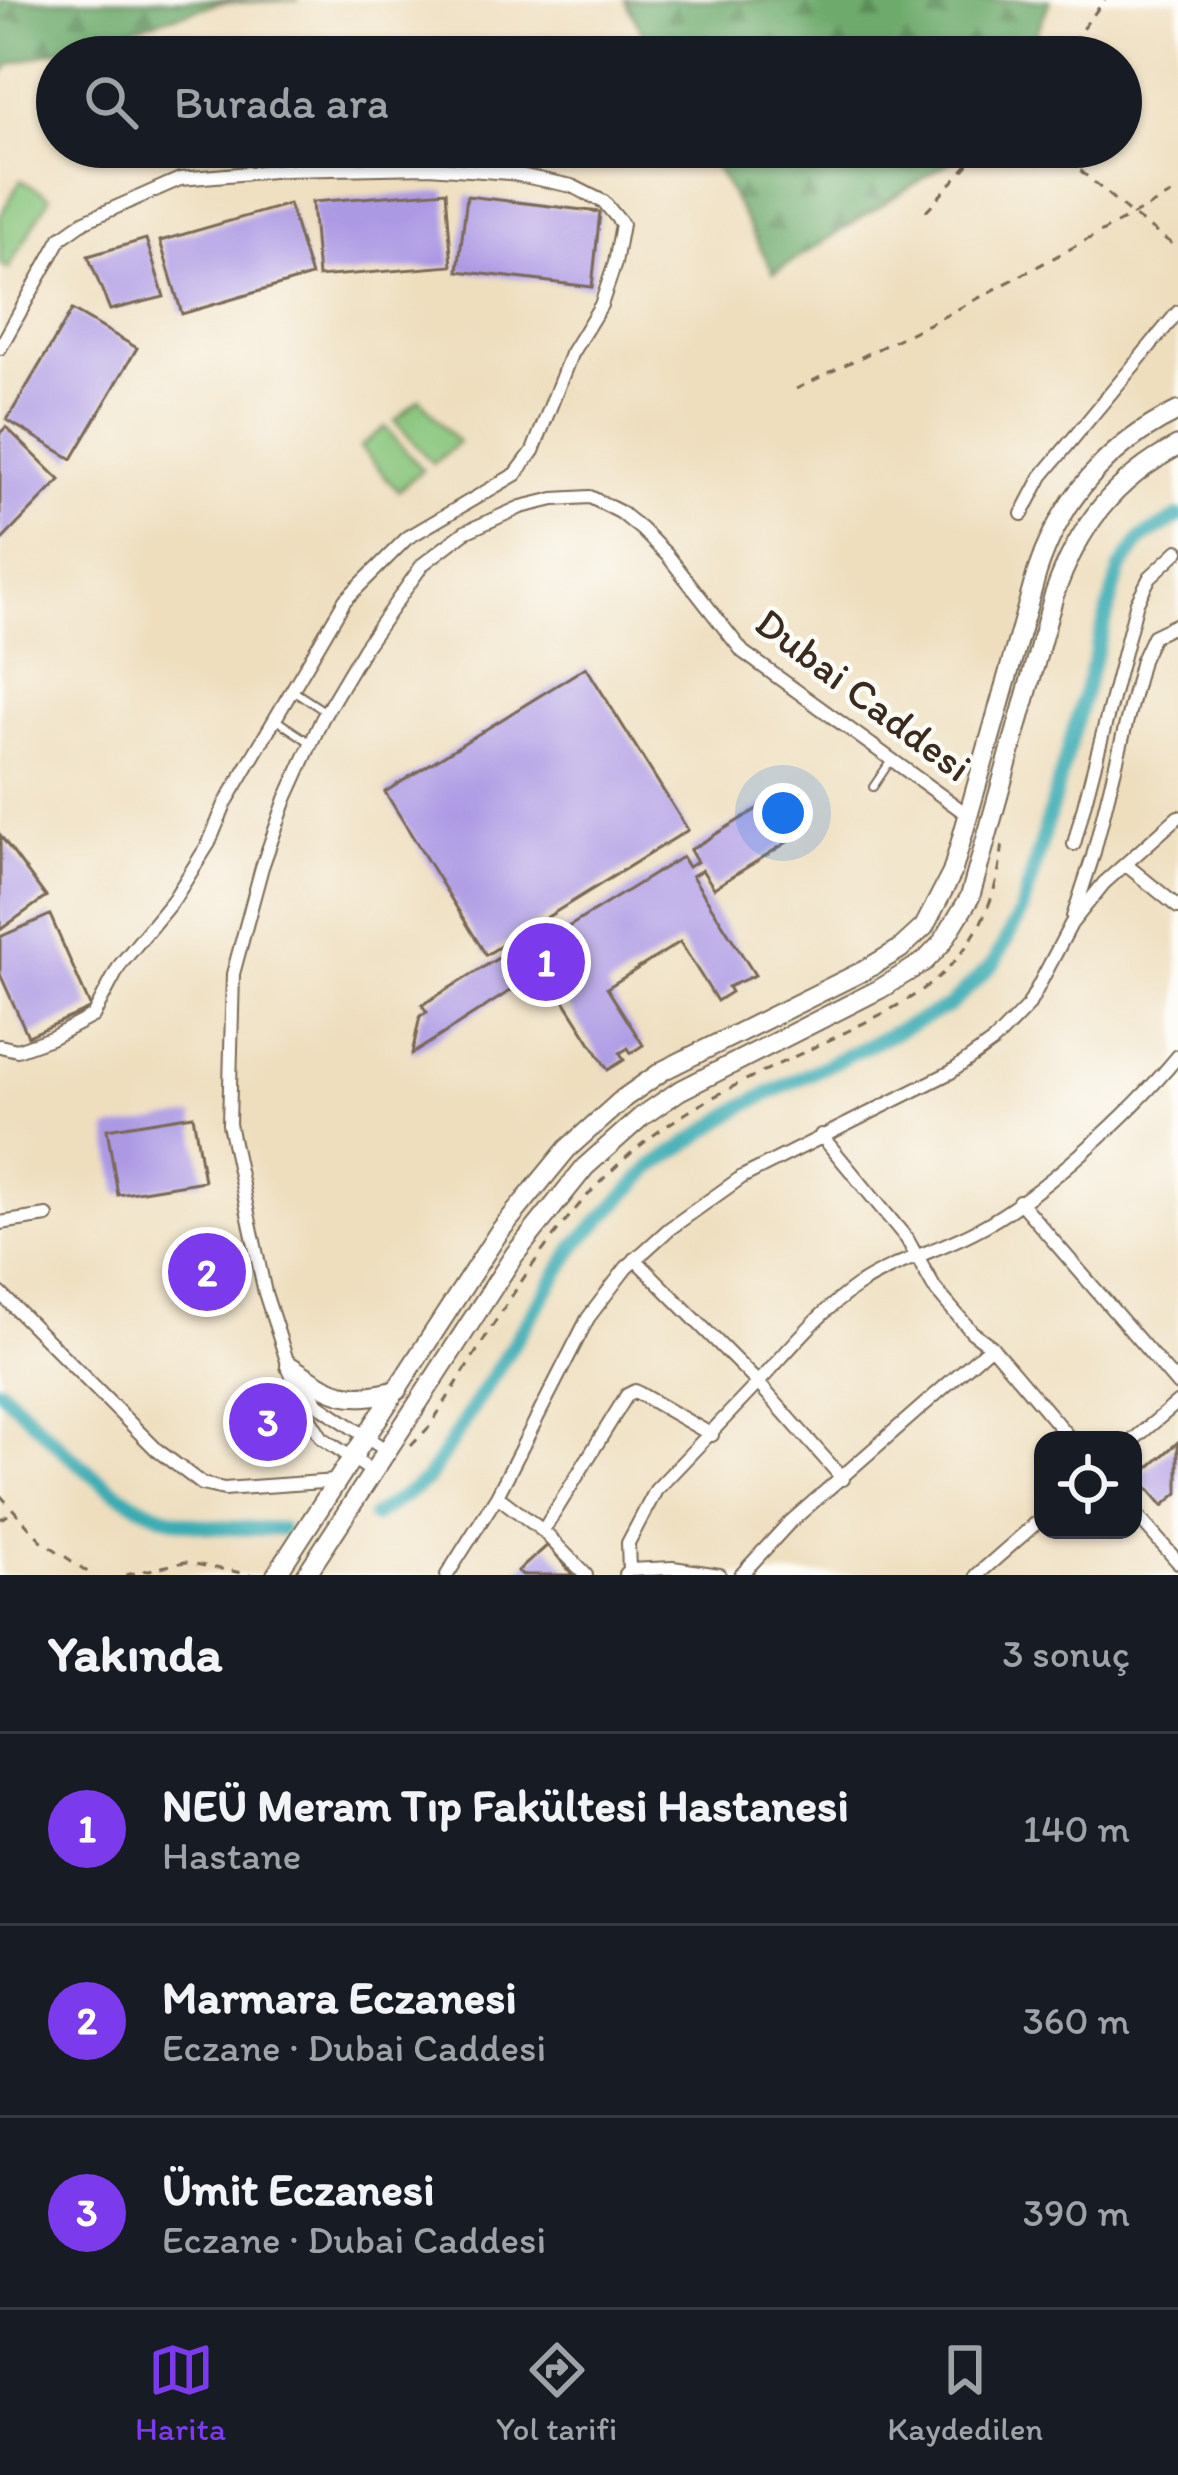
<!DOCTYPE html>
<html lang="tr">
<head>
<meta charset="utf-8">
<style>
  :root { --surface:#171b24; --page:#20242c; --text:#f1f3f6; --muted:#9ea1a6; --line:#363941; --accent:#7c3aed }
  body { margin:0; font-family:Itim,sans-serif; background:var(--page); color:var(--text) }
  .controls { position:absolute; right:36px; bottom:36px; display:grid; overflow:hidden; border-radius:24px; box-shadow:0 3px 9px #0004 }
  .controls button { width:108px; height:108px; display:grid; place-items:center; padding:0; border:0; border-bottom:3px solid var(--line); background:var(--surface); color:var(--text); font:60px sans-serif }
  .you { position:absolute; left:783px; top:813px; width:42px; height:42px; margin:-30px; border:9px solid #fff; border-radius:50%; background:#1a73e8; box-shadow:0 0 0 18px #1a73e833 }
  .badge { display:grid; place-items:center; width:78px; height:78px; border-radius:50%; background:var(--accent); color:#fff; font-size:39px; font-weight:700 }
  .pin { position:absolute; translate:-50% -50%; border:6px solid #fff; box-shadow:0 3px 12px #0006 }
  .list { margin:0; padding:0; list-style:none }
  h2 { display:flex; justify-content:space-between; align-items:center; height:156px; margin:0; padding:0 48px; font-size:51px }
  h2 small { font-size:39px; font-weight:400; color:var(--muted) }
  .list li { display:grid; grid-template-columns:78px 1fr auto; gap:36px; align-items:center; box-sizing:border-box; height:192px; padding:0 48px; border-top:3px solid var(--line) }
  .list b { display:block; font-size:45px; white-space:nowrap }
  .list p { margin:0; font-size:39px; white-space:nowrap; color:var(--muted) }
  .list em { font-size:39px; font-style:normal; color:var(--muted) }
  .icon { flex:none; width:66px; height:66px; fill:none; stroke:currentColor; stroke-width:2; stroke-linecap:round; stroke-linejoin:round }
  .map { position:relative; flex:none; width:1178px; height:1575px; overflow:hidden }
  .search { position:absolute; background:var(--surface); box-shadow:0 3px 9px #0004; left:36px; right:36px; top:36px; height:132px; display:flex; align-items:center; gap:30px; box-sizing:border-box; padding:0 42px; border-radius:66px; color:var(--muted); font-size:45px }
  .sheet { height:732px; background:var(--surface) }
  nav { display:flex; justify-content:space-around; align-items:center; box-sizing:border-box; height:168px; border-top:3px solid var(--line); background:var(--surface); font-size:33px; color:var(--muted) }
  nav a { display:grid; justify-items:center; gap:6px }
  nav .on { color:var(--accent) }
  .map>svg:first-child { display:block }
  .green { fill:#87c57c; stroke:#61784d; stroke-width:3 }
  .forest { fill:url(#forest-firs); stroke:#546a45; stroke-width:3 }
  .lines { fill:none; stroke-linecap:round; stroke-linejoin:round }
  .canal { stroke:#39abb2; stroke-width:15 }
  .building { fill:#ac99e4 }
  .service-casing { stroke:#7a6956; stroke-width:10 }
  .minor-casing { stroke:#7a6956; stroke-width:16 }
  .primary-casing { stroke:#7a6956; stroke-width:22 }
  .path { stroke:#7a6956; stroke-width:3; stroke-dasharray:9 9; stroke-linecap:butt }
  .service { stroke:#fff; stroke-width:6 }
  .minor { stroke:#fff; stroke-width:12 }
  .primary { stroke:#fff; stroke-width:18 }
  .labels { text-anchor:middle; stroke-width:9; stroke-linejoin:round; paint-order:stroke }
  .street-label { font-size:42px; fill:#3b2a1e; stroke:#fdfcf7 }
</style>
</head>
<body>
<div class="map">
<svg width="1178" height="1575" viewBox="0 0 1178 1575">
  <defs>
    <pattern id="forest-firs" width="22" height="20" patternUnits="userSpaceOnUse" patternTransform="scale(3)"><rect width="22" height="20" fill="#6daa6c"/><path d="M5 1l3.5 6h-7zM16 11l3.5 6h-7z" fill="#5b8b58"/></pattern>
  </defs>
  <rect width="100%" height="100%" fill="#fdfcf7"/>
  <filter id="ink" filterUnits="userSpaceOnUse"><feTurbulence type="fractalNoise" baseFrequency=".00833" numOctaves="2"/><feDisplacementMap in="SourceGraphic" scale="24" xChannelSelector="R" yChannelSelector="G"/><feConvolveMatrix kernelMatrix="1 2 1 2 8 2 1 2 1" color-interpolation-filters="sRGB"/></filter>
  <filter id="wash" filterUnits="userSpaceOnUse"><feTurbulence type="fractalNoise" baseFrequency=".004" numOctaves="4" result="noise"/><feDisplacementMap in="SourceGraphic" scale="48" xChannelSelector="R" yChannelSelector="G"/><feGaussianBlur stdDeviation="2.7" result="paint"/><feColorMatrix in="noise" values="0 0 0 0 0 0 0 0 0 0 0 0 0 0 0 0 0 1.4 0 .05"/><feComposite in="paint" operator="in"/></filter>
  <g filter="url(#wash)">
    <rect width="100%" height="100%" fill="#eedebe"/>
    <path class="green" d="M21,180L50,197L8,269L0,264V216Z
      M420,399L458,443L433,464L395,421Z
      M385,427L422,470L398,491L360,447Z"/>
    <path class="forest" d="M0,0H299L219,3L10,64L0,77Z
      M625,0H1050L1027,57H656Z
      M705,147H973L774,273Z"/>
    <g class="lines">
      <path class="canal" d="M0,1389C60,1445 118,1516 206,1526C230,1529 256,1528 281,1529
        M374,1516L427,1480L575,1246L652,1167L745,1105L949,1006L994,963L1022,910L1120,569L1141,539L1178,517"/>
    </g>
    <g id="blocks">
      <path class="building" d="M446,191L452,266L318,277L312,202Z
        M467,196L600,212L592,287L458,271Z
        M289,204L311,276L182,314L160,241Z
        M146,239L164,297L110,310L88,256Z
        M72,310L137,348L72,459L7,420Z
        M6,427L60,480L0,542V433Z
        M586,667L688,830L486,955L385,792Z
        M783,793L795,812L789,815L792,819L798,815L808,829L714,888L702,870L692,876L755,975L728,987L731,992L717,1001L680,942L607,988L643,1045L631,1053L628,1048L620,1053L624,1060L608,1070L544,969L412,1054L420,1016L427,1012L422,1005L516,947L521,956L682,857L688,867L697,862L690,850Z
        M0,835L46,897L0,930Z
        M50,915L91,1008L28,1036L0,974V937Z
        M193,1115L204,1181L118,1195L107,1129Z
        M1178,1442V1493L1163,1506L1138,1477Z
        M548,1545L573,1575H522L518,1571Z"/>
    </g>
  </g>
  <g filter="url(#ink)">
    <use href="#blocks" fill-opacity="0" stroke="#7a6956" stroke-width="3"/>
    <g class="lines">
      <g class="service-casing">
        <path id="service" d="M294,691L326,712
          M278,721L311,743
          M873,787L890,762"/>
      </g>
      <g class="minor-casing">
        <path id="minor" d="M0,348L61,238L85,221L180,179L285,170L429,167L509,173L572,186L604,202L622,224L615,263L601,305L571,354L533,451L516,474L407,538L345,600L225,804L209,843L174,899L120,965L93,1016L51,1038L17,1050L0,1046
          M1022,514L1042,476L1178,312
          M1074,844L1137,602L1150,577L1178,551
          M1125,864L1178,907
          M1073,917L1093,856L1142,660L1153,636L1178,624
          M821,1135L907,1239L935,1289L972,1332L991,1346L1071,1440
          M1019,1201L1178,1385
          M0,1223L47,1216
          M635,1259L758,1383C789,1350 819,1312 857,1286C893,1262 937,1251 975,1231C1039,1198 1132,1112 1178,1056
          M0,1293L157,1450L202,1484L224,1489L336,1481
          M298,1376L319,1405L387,1451
          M1133,1440L1178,1402
          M373,1472L322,1438L301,1404L265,1293L229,1124L233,974L262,867L286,799L322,719L364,648L423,564L465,532L521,507L554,499L590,497L620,512L641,529L668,556L743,652L968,815
          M497,1496L543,1531L586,1575
          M1133,1511L1178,1562
          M543,1531L627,1395L635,1391L712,1435
          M629,1570L628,1543L656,1490L758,1383L843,1479
          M625,1574L629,1570L673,1568L719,1575
          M447,1575L497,1496L588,1318L626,1268L669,1229L742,1177L951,1072L994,1041L1028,1006L1071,924L1104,883L1178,817
          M741,1575L788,1524L991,1346
          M977,1575L1043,1517"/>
      </g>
      <g class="primary-casing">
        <path id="primary" d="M290,1366C333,1394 345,1404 398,1390
          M276,1575L499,1232L567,1149L624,1098L664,1070L865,970L900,949L924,927L952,873L1037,572C1061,499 1109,444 1178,411
          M306,1575L515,1254L585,1167L641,1117L679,1091L880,989L925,961L942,943L970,897L1054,595C1078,527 1114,480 1178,446"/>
      </g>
      <path class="path" d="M1060,57L1105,0
        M1053,147L1132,215L1178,248
        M926,211L984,147
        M796,389L947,315L1178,191
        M411,1446L429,1427C490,1334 544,1228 629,1155C694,1098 776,1067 852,1029C890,1010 929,992 957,958C986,924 999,885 1003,841
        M0,1495L41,1540L92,1575
        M0,1519L13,1513
        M126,1575L185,1562L252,1575"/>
      <use href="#service" class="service"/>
      <use href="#minor" class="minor"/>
      <use href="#primary" class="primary"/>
    </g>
  </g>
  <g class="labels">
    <g class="street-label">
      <text transform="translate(864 694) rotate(37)" y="15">Dubai Caddesi</text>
    </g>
  </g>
</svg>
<div class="controls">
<button><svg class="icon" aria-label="locate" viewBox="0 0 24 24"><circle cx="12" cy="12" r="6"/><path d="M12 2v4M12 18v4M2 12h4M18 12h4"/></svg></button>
</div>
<div class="you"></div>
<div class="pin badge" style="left:546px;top:962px">1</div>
<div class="pin badge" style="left:207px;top:1272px">2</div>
<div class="pin badge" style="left:268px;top:1422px">3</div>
<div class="search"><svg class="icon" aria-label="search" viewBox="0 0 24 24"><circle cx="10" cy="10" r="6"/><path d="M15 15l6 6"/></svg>Burada ara</div>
</div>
<section class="sheet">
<h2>Yakında<small>3 sonuç</small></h2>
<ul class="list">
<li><span class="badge">1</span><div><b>NEÜ Meram Tıp Fakültesi Hastanesi</b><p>Hastane</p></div><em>140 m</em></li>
<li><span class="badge">2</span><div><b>Marmara Eczanesi</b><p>Eczane · Dubai Caddesi</p></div><em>360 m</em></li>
<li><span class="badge">3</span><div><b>Ümit Eczanesi</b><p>Eczane · Dubai Caddesi</p></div><em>390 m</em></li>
</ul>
</section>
<nav>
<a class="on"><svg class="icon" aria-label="map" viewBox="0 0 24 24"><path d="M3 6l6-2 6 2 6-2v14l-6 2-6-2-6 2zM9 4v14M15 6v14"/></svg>Harita</a>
<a><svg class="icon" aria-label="directions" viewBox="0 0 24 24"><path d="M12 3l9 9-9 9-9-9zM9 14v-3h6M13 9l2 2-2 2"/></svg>Yol tarifi</a>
<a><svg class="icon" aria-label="saved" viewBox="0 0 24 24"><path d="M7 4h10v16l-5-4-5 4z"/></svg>Kaydedilen</a>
</nav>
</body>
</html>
